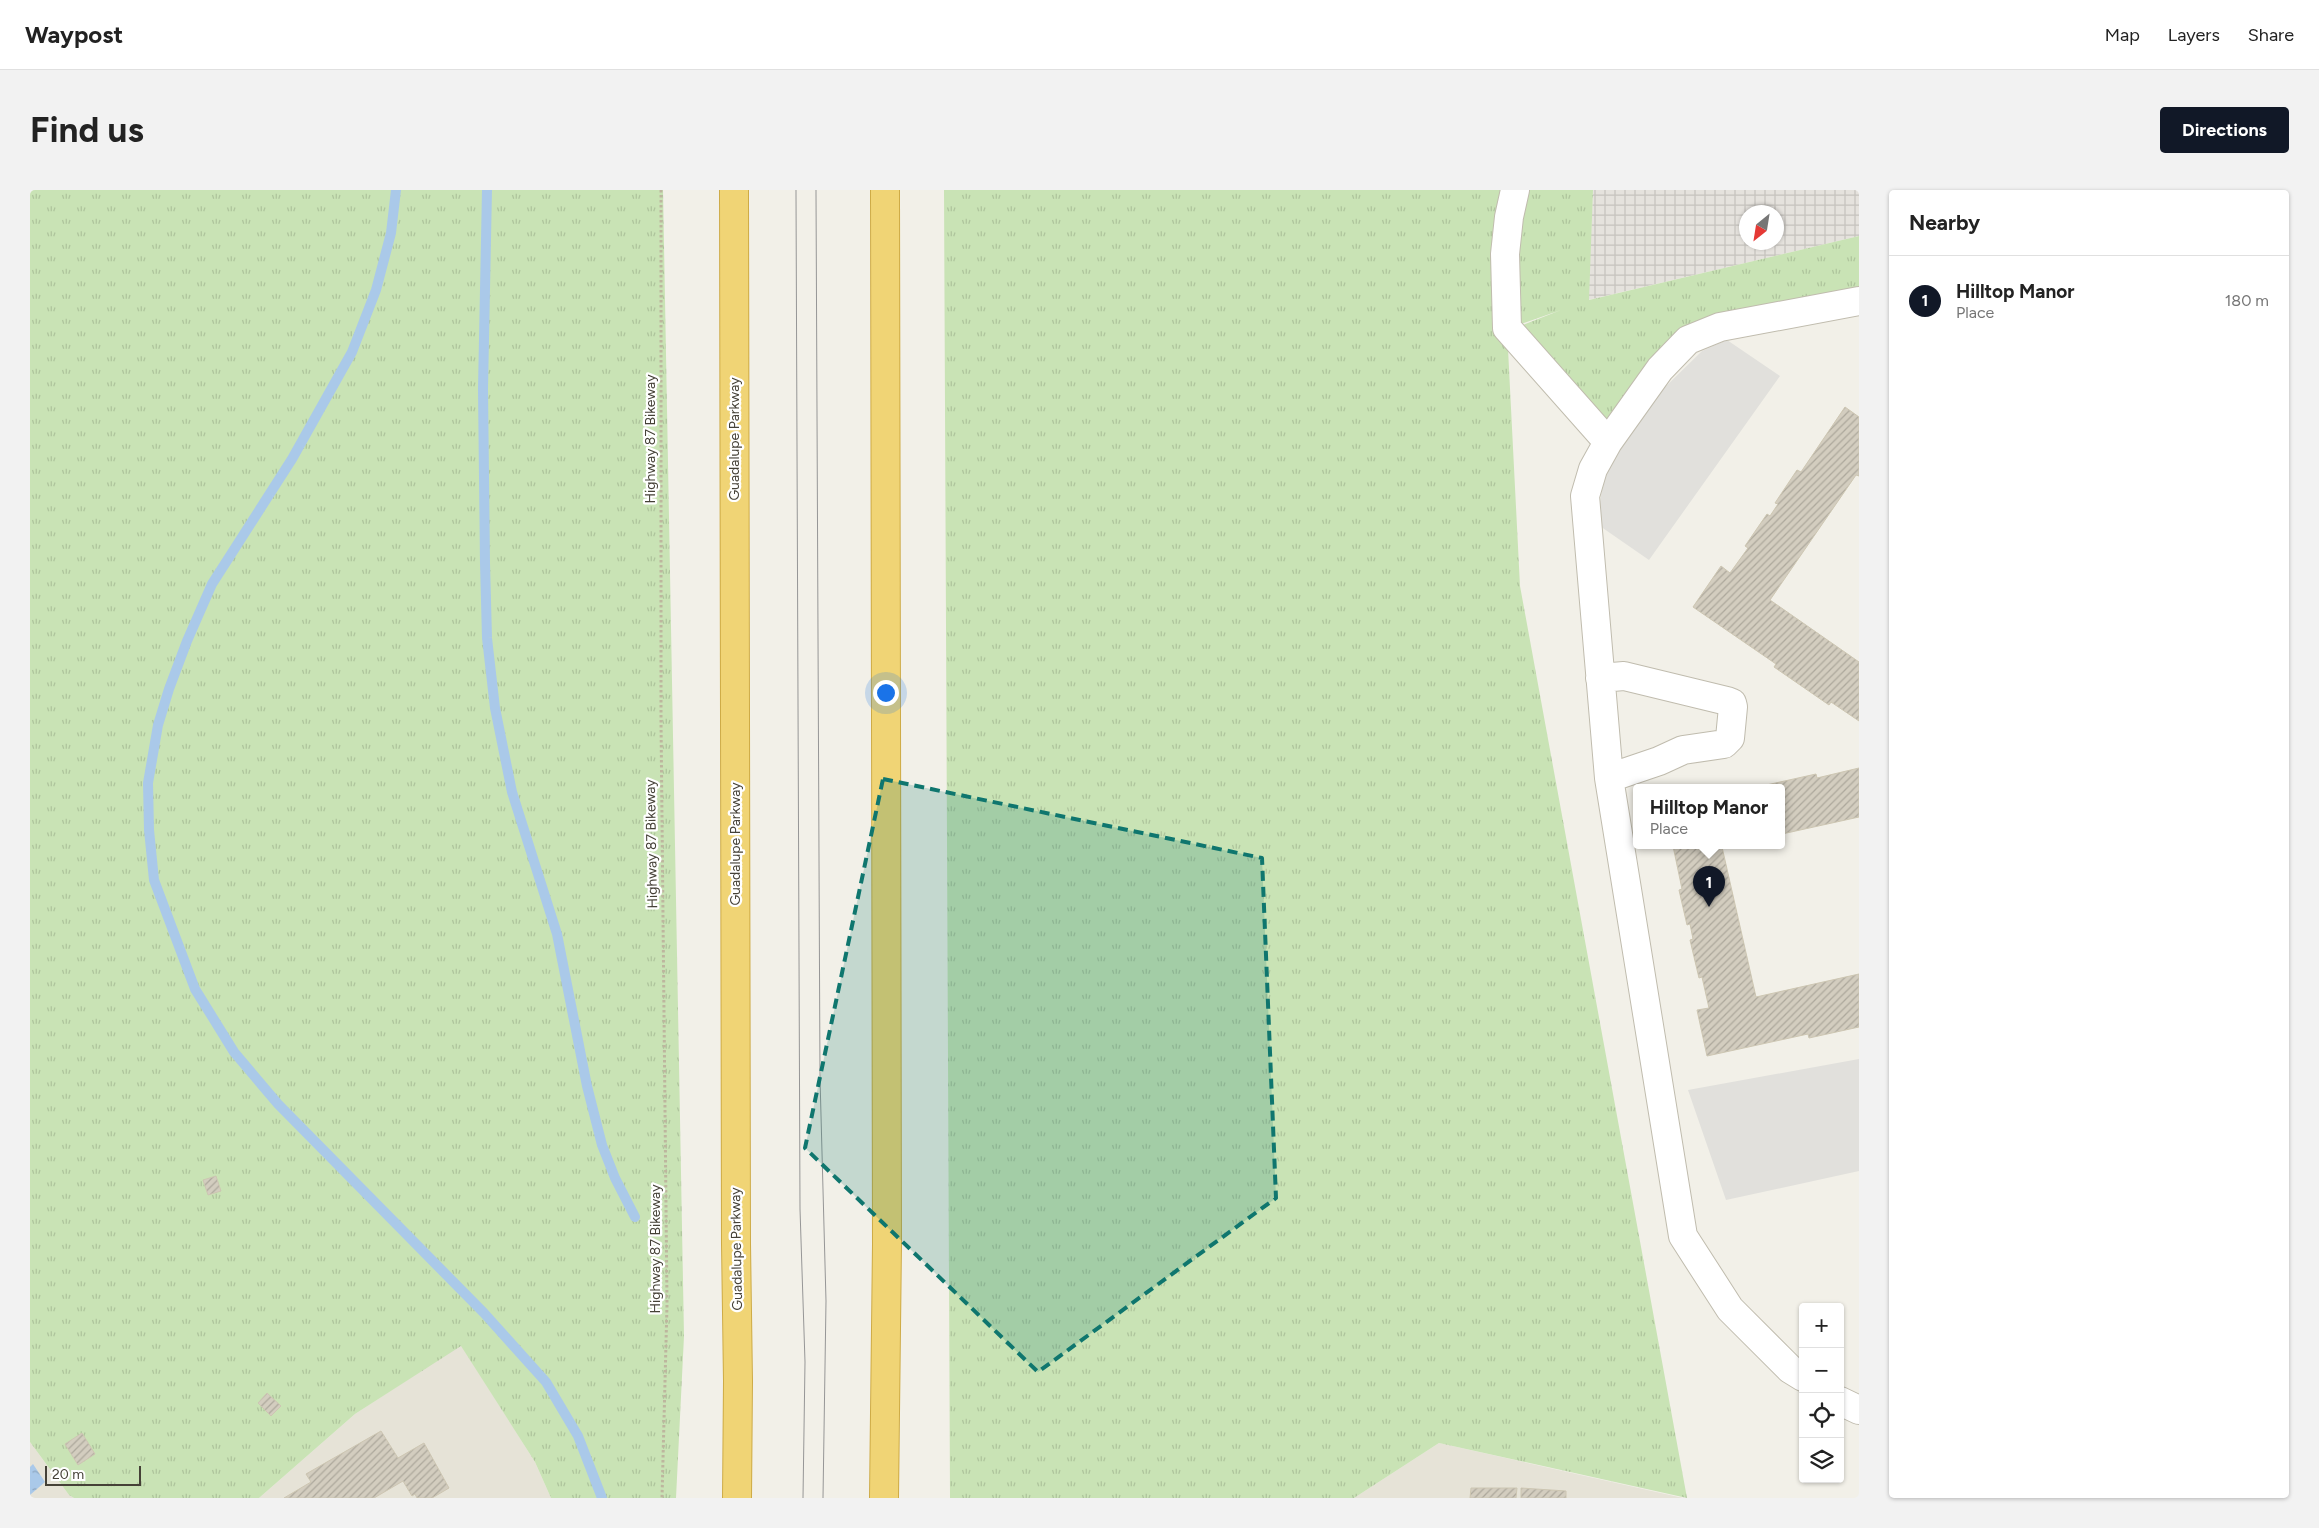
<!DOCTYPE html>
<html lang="en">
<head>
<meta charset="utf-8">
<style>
  :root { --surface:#fff; --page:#f2f2f2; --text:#222; --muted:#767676; --line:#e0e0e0; --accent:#111827 }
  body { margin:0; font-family:Figtree,sans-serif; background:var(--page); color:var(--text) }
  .controls { position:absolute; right:15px; bottom:15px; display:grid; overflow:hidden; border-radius:5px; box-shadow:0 1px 4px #0004 }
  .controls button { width:45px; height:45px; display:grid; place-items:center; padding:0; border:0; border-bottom:1px solid var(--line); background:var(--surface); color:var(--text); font:25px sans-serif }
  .compass { position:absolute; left:1709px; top:15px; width:45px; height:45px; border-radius:50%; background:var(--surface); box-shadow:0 1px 4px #0004; rotate:210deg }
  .scale { position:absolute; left:15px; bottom:12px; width:96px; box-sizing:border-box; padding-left:5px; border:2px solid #454137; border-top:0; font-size:14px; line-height:18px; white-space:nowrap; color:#454137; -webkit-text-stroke:4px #fff; paint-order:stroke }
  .you { position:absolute; left:855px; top:502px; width:18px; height:18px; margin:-12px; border:4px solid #fff; border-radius:50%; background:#1a73e8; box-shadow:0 0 0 8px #1a73e833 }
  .badge { display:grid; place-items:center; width:32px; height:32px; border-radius:50%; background:var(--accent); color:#fff; font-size:16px; font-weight:700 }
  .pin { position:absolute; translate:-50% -41px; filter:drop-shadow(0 1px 2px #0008) }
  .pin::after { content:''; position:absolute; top:26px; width:18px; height:15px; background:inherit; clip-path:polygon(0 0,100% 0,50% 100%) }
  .popup { position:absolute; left:1603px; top:594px; width:152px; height:65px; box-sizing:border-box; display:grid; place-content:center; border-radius:5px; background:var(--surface); filter:drop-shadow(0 1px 4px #0005); font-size:16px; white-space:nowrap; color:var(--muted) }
  .popup b { font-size:19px; color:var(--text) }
  .popup::after { content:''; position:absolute; left:50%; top:100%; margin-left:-10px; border:10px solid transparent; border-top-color:var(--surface) }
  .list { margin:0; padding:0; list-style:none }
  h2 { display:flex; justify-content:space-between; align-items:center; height:65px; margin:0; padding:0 20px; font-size:21px }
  h2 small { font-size:16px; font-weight:400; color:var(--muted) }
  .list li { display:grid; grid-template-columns:32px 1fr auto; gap:15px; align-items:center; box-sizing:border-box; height:90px; padding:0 20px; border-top:1px solid var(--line) }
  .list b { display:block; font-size:19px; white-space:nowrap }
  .list p { margin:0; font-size:16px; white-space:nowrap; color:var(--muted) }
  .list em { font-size:16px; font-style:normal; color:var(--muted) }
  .icon { flex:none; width:28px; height:28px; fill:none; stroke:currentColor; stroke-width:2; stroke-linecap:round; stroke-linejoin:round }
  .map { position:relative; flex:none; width:1829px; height:1308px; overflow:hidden; border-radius:5px }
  header { display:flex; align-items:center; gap:30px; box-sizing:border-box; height:70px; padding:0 25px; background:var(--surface); border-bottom:1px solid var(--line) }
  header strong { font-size:24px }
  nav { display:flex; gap:28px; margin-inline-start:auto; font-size:18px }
  .intro { display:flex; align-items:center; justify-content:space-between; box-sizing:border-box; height:120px; padding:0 30px }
  h1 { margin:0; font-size:35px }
  .button { padding:12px 22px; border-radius:5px; background:var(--accent); color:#fff; font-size:18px; font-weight:700 }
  main { display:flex; gap:30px; padding:0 30px }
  aside { flex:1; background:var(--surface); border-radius:5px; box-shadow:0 1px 4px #0004 }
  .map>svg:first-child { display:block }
  .residential { fill:#e6e3d7 }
  .industrial { fill:url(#industrial-grid); fill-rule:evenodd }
  .grass { fill:url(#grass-tufts) }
  .parking { fill:#e1e0dc }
  .water { fill:url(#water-ripples) }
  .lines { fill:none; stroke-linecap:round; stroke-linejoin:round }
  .stream { stroke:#aac9e9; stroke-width:10 }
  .building { fill:url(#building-hatch); stroke:#cdc6b2 }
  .minor-casing { stroke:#c0bcae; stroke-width:30 }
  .highway-casing { stroke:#ceab46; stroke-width:30 }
  .path { stroke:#bdb69e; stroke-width:3; stroke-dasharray:2.5 2.5; stroke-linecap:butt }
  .minor { stroke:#fff; stroke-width:28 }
  .highway { stroke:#f0d475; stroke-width:28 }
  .tram { stroke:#969696; stroke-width:1 }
  .marked { fill:#0f766e; fill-opacity:0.2; stroke:#0f766e; stroke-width:4; stroke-dasharray:10 6; stroke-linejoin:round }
  .labels { text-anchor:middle; stroke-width:4.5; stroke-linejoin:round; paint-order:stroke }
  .street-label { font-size:14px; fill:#454137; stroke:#fff }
</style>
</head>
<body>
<header>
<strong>Waypost</strong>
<nav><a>Map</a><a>Layers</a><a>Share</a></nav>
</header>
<div class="intro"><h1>Find us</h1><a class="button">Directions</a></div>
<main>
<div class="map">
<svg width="1829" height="1308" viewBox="0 0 1829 1308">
  <defs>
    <pattern id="industrial-grid" width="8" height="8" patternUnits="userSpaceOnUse" patternTransform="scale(1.25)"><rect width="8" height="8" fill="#e5e2dd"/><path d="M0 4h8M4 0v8" fill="none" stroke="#c6c3be"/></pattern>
    <pattern id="grass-tufts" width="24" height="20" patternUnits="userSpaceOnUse" patternTransform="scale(1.25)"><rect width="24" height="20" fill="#c9e3b5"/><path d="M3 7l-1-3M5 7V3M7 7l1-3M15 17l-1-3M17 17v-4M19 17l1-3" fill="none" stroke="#aec49c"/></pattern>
    <pattern id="water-ripples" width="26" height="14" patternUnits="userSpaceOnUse" patternTransform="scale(1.25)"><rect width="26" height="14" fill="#aac9e9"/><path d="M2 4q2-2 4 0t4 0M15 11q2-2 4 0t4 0" fill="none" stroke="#8ca5be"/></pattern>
    <pattern id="building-hatch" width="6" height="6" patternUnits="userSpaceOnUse" patternTransform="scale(1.25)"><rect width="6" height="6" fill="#d3cdbf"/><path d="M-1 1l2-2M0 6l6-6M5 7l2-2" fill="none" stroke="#ada89c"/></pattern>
  </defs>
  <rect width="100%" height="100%" fill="#f2f0e8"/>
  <path class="residential" d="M431,1155L505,1272L521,1308H229L325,1224Z
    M0,1252L39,1305L44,1308H0Z
    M1409,1253L1653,1308H1324Z"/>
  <path class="industrial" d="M1563,0H1829V46L1558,110ZM1716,22H1746V52H1716Z"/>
  <path class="grass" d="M0,0H633L654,1146L646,1308H521L505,1272L431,1156L325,1224L229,1308H44L39,1305L0,1252Z
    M914,0H1563L1559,110L1829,46V108L1658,150L1578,252L1493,135L1531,120L1477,139L1490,396L1657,1308L1409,1253L1324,1308H920Z"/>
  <path class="parking" d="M1697,150L1750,186L1619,370L1567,334L1575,278L1625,207L1672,161Z
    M1829,869V981L1696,1010L1658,900Z"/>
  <path class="water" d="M3,1274L15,1292L0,1305V1277Z"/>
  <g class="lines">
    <path class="stream" d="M366,0L361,43L346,100L322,162L262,269L182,394L157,451L139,499L128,535L118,593L119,640L124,690L165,799L204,862L248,914L454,1123L516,1192L548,1246L572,1308
      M457,0L453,199L455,373L457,448L465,518L482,602L527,744L557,896L572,955L585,988L605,1027"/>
  </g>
  <path class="building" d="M1815,217L1829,227V286L1826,285L1740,410L1829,472V531L1801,512L1799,515L1744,477L1746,474L1663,417L1691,376L1700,383L1718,358L1715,356L1737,324L1740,326L1748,314L1745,313L1767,280L1771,282Z
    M1829,578V627L1752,644V598H1723L1786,584L1787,588Z
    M1643,656H1699L1692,657L1726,807L1829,784V837L1779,848L1778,844L1677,866L1667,820L1679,818L1672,787L1669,788L1660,750L1663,749L1660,734L1657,735L1649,700L1652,699Z
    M186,986L191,1001L178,1005L173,990Z
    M237,1203L251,1216L241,1226L228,1213Z
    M351,1241L368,1268L394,1253L419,1298L402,1308H387L385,1304L382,1306L373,1291L344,1308H254L281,1292L276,1284Z
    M52,1243L65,1264L48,1275L35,1254Z
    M1441,1298H1487L1486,1308H1440Z
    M1491,1298L1536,1301V1308H1491Z"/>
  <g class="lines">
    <g class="minor-casing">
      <path id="minor" d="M1485,0L1479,27L1475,64L1477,138L1578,252
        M1570,488L1594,486L1697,511L1702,513L1703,517L1700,548L1694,554L1653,560L1629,571L1579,588
        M1773,1187L1760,1179L1700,1119L1653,1046L1579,588L1555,306L1563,279L1578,252L1630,179L1658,150L1690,137L1829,111
        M1810,1211L1829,1220"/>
    </g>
    <g class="highway-casing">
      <path id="highway" d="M704,0L706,1054L708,1191L707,1308
        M854,1308L857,1054L855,0"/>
    </g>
    <path class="path" d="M631,0V531L637,1114L632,1308"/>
    <use href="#minor" class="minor"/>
    <use href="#highway" class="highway"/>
    <path class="tram" d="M766,0L770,1019L775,1172L773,1308
      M786,0L790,888L796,1111L793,1308"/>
  </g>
  <path class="marked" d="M853,589L1232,668L1246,1008L1008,1182L775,958Z"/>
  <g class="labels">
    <g class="street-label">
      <text transform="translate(620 249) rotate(-90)" y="5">Highway 87 Bikeway</text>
      <text transform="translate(704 249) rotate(-90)" y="5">Guadalupe Parkway</text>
      <text transform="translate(621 654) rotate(-91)" y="5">Highway 87 Bikeway</text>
      <text transform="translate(705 654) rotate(-90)" y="5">Guadalupe Parkway</text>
      <text transform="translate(625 1059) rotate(-90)" y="5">Highway 87 Bikeway</text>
      <text transform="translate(706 1059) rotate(-91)" y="5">Guadalupe Parkway</text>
    </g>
  </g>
</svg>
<div class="controls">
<button>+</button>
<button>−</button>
<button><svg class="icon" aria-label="locate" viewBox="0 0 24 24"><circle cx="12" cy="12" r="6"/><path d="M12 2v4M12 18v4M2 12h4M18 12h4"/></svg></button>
<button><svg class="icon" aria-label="layers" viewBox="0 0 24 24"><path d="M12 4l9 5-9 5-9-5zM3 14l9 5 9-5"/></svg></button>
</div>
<svg class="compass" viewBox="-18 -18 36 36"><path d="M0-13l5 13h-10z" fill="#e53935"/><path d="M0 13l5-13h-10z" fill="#767676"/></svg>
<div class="scale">20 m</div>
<div class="you"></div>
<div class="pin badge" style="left:1679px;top:717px">1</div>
<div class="popup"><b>Hilltop Manor</b>Place</div>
</div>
<aside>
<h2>Nearby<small></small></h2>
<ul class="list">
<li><span class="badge">1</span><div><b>Hilltop Manor</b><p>Place</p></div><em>180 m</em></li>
</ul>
</aside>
</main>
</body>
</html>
